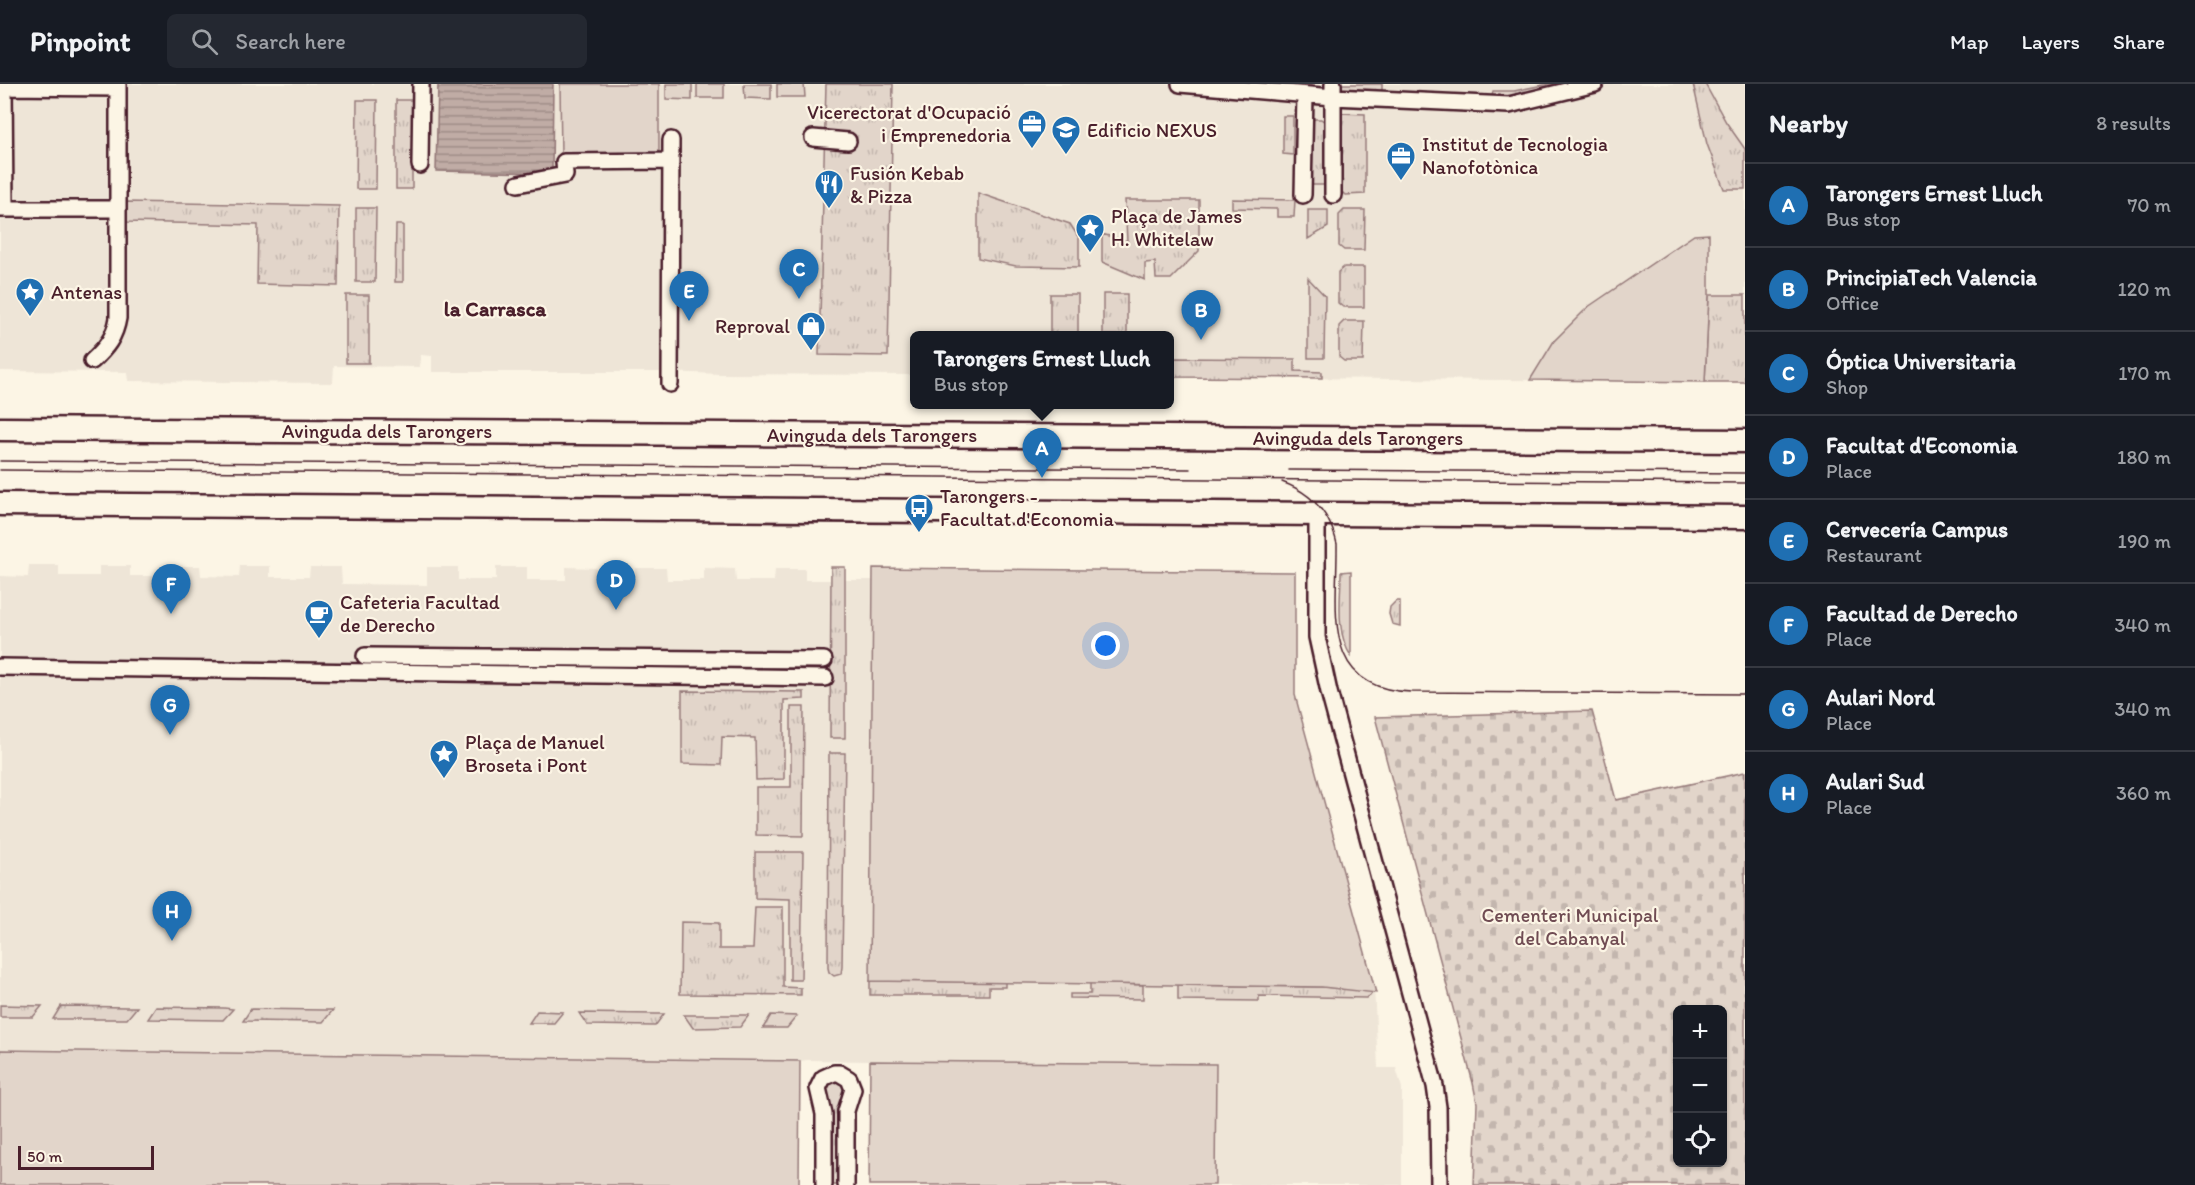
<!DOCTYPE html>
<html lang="en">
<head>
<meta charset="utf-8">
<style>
  :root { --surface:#171b24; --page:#242831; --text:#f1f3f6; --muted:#9ea1a6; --line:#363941; --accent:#1f6fb2 }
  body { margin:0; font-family:Itim,sans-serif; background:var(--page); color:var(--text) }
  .controls { position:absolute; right:18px; bottom:18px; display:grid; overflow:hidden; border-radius:9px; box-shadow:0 2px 4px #0004 }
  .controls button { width:54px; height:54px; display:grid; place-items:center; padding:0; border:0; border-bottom:2px solid var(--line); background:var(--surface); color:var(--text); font:30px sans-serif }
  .scale { position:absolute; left:18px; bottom:15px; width:136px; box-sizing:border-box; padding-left:6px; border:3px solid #4a1f2b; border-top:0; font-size:16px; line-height:21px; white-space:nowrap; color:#4a1f2b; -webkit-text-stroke:4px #fcf5e5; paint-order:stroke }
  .you { position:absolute; left:1106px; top:562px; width:21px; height:21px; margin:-15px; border:4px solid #fff; border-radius:50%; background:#1a73e8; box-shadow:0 0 0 9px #1a73e833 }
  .badge { display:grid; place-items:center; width:39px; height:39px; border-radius:50%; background:var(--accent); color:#fff; font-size:20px; font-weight:700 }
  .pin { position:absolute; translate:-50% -50px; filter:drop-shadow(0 2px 3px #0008) }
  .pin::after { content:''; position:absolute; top:32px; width:21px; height:18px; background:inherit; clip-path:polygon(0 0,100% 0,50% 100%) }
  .popup { position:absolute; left:910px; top:247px; width:264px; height:78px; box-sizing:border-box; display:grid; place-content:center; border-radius:9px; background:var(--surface); filter:drop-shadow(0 2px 4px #0005); font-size:20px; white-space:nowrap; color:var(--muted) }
  .popup b { font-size:22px; color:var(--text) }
  .popup::after { content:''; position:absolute; left:50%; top:100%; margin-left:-12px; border:12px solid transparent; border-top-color:var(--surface) }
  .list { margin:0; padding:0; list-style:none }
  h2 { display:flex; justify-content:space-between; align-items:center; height:78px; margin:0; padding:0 24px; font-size:26px }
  h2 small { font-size:20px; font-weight:400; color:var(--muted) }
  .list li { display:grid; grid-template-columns:39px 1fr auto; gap:18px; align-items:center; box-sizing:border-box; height:84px; padding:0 24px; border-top:2px solid var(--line) }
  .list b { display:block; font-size:22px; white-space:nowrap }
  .list p { margin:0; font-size:20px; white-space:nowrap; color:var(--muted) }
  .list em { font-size:20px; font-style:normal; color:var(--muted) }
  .icon { flex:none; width:33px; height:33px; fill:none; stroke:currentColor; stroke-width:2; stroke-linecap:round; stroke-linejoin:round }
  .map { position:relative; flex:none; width:1745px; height:1101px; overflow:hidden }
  header { display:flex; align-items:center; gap:36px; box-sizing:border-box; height:84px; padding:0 30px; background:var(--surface); border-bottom:2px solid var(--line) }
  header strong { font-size:28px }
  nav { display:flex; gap:33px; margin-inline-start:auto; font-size:21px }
  .search { width:420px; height:54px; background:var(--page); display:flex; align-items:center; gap:15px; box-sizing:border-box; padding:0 21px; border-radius:9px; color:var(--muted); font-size:22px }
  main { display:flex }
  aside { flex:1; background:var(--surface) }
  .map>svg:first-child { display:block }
  .built { fill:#eee5d7 }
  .grass { fill:url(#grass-tufts); stroke:#967a7a; stroke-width:1.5 }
  .cemetery { fill:url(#cemetery-stones); stroke:#967a7a; stroke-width:1.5; fill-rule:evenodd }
  .green { fill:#e2d5ca; stroke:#967a7a; stroke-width:1.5 }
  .water { fill:url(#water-rules); stroke:#917474; stroke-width:1.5 }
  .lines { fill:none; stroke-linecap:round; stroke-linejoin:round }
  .street-casing { stroke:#4a1f2b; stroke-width:20 }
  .primary-casing { stroke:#4a1f2b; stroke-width:27 }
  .street { stroke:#fcf5e5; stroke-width:15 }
  .primary { stroke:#fcf5e5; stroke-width:22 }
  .tram { stroke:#4a1f2b; stroke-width:1.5 }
  .labels { text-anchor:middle; stroke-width:4.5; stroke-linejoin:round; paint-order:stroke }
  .poi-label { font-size:20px; fill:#4a1f2b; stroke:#fcf5e5; text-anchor:start }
  .street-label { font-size:20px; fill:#4a1f2b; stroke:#fcf5e5 }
  .park-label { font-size:20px; fill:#704c53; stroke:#fcf5e5 }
  .neighbourhood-label { font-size:21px; font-weight:bold; fill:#4a1f2b; stroke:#fcf5e5 }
</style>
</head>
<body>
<header>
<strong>Pinpoint</strong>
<div class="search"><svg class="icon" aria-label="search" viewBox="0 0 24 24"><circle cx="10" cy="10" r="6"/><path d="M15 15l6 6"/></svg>Search here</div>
<nav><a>Map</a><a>Layers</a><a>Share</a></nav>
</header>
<main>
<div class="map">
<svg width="1745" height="1101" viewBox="0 0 1745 1101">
  <defs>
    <pattern id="grass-tufts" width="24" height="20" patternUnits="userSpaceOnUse" patternTransform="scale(1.5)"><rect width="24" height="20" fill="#e2d5ca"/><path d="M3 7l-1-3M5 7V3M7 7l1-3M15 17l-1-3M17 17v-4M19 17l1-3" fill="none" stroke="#c3b6ae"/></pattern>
    <pattern id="cemetery-stones" width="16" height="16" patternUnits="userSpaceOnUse" patternTransform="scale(1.5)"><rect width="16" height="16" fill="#e2d5ca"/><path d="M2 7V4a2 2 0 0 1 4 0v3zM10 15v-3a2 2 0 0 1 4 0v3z" fill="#c3b6ae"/></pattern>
    <pattern id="water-rules" width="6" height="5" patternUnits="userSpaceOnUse" patternTransform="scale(1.5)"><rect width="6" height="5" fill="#c0aca5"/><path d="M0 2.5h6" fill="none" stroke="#9e8b87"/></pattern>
  </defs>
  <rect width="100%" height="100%" fill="#fcf5e5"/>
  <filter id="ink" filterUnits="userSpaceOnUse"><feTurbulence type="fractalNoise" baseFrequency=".0167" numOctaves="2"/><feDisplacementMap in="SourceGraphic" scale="12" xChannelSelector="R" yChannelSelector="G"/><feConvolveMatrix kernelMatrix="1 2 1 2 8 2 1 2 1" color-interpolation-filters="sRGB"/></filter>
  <g filter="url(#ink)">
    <path class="built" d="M0,0H1745V298L1170,293V252H914V291L722,290L662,288H432V272L421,271L420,283L334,282L333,299L128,297L127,288L0,287Z
      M29,481H59V492H99V482H130V492H168L169,482H200L201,492L239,493L240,482H270V493H309L310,483H341L342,500L427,501V483H458V496H496V483H527V496H566V483L596,484L597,497L635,496V484H666L667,496H704V484L735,485L736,497H774L775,485H805V496H873V484L1295,488V611L1374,901L1378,984H1396L1402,1004V1101H869L870,977L807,976L800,977L799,1101H0V492L28,493Z"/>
    <path class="grass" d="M826,0H893L888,272L819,271Z
      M1342,0H1382V8L1342,6Z
      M1548,0H1570L1514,13H1492L1493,7H1514Z
      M1693,0H1705L1726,38L1745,65V105H1724L1707,60Z
      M357,16H377L376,105H356Z
      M396,16H412V105H396Z
      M1340,29L1365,30V110L1345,111L1340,106Z
      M1283,32H1293V71L1283,70Z
      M1315,35H1321L1327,40V101H1308L1310,37Z
      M978,109L1070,140L1079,154V183L1016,182L978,174Z
      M1232,115L1295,116L1294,133H1277V125L1232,124Z
      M1125,116H1199V167L1171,195H1156L1155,178L1145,179V196L1102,178V150L1127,157Z
      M126,118L339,122L338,202L257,200L258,141L126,138Z
      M356,124H376L375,198H356Z
      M1308,126H1328V143L1308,155Z
      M1344,126H1365L1364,166H1344L1339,162V131Z
      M396,141H403V198H395Z
      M1344,183H1364V223H1343L1338,219V188Z
      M1308,194L1325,212L1324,274H1308Z
      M1050,210H1078V251H1050Z
      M1103,210H1127V251H1103Z
      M346,211H369V279H346Z
      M1709,211H1745V298H1705Z
      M1344,237H1364L1363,277H1344L1339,273V242Z
      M1173,274L1295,275V287L1322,288V294L1170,293V289H1173Z
      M831,483H845V654H830Z
      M1351,487V572C1335,548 1341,515 1341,488Z
      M1396,517H1400V542L1392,540L1389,530L1390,523Z
      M682,607L804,608V615L784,616V695L756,696L755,654L722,653L721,681L682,680Z
      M791,623H804L803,752L756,751V703H791Z
      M829,669H845L842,883L841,890L834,892L829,888L828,884Z
      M755,768H803L801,896H790V815L755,814Z
      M755,823H783V903L801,904V911L680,910L681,838L719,839V865H753Z
      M870,897L1005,898V903H989V911H870Z
      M1090,899L1143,901V915L1070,914V910H1090Z
      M1178,901L1322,903L1374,906L1370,912L1366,914L1259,912V917L1178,916Z
      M0,921L42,922L33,933H0Z
      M61,922L128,923H137L127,935H53Z
      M156,923L224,924L233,925L223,936L148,935Z
      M251,925L324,926H333L323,938L243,937Z
      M537,927L563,928L554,939H529Z
      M579,929L656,930H664L655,942L587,941Z
      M684,931H749L740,943L693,944Z
      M771,931L797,932L787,944H763Z
      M835,995L842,998L843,1003V1101H826L827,1005V1000Z"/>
    <path class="cemetery" d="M1592,627L1616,716L1745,688V1101H1474L1477,1019L1473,999L1375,633ZM1678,926H1722V1078H1678Z"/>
    <path class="green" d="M560,0H659V71L561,72Z
      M666,0H692V16L666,15Z
      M697,0H724V14H697Z
      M744,0H771V15L745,14Z
      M777,0H804L805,13H777Z
      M1709,150V211L1705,298L1530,296L1554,257L1588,223L1694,151Z
      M873,484L1295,488V611L1376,909L1322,903L870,897Z
      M0,966L800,977L799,1101H0Z
      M870,977L1216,980L1215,1101H869Z"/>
    <path class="water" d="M438,0H553L552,89L436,87Z"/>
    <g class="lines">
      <g class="street-casing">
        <path id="street" d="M4,0L5,125
          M1180,0L1333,13L1509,21L1595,0
          M1333,0V111
          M0,3L118,4
          M813,54L848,57
          M420,81L421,0
          M518,100L565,91L564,78L671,77
          M1303,111L1305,11
          M0,125H117
          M92,277C106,264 115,253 118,234V0
          M670,300L671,56
          M1317,429V553L1329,608L1435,1002L1438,1023L1439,1101
          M365,572L824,576
          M0,583L825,594
          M824,1101V1030L818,1004L823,994L834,989H839L849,995L853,1005L846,1027V1101"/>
      </g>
      <g class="primary-casing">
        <path id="primary" d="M0,345L1745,357
          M0,420L1745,433"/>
      </g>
      <use href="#street" class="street"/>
      <use href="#primary" class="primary"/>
      <path class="tram" d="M0,377L1190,385
        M0,386L1745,399
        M1289,386L1745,389
        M1282,398C1312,409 1330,429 1337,460C1338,525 1319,605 1411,608L1745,610"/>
    </g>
  </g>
  <defs>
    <g id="office-pin" transform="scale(1.5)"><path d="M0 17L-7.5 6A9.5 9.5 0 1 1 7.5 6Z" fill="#1f6fb2" stroke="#fcf5e5"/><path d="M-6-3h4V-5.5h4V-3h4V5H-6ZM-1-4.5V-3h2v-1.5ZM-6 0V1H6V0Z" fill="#fff"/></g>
    <g id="university-pin" transform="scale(1.5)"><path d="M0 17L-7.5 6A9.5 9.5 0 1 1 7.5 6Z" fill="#1f6fb2" stroke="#fcf5e5"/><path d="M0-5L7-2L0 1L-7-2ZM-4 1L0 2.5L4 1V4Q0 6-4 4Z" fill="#fff"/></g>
    <g id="restaurant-pin" transform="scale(1.5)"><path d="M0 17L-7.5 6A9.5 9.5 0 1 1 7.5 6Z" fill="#1f6fb2" stroke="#fcf5e5"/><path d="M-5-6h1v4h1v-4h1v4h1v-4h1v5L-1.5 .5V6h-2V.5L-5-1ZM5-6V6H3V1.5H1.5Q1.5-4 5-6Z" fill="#fff"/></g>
    <g id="sight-pin" transform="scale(1.5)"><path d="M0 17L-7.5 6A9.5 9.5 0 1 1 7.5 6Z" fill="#1f6fb2" stroke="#fcf5e5"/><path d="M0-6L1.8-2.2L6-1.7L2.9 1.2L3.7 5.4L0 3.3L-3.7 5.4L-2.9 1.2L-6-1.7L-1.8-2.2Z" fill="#fff"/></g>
    <g id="shop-pin" transform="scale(1.5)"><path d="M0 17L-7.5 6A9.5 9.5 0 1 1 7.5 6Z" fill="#1f6fb2" stroke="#fcf5e5"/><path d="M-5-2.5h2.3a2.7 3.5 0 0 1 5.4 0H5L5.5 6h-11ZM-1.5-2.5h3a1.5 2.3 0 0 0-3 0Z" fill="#fff"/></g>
    <g id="bus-pin" transform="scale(1.5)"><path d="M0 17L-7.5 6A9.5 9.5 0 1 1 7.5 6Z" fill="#1f6fb2" stroke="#fcf5e5"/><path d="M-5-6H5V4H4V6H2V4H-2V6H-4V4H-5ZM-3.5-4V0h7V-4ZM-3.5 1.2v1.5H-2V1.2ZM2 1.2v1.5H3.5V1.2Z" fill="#fff"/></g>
    <g id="cafe-pin" transform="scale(1.5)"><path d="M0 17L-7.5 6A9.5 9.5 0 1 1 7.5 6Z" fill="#1f6fb2" stroke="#fcf5e5"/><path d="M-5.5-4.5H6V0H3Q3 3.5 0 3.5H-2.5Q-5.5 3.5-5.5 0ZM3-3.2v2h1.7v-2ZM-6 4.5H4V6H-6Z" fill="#fff"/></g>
  </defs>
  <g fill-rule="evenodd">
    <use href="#office-pin" x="1032" y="40"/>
    <use href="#university-pin" x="1066" y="46"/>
    <use href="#office-pin" x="1401" y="72"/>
    <use href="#restaurant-pin" x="829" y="100"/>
    <use href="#sight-pin" x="1090" y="144"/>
    <use href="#sight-pin" x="30" y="208"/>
    <use href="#shop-pin" x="811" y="242"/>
    <use href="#bus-pin" x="919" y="424"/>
    <use href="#cafe-pin" x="319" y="530"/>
    <use href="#sight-pin" x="444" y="670"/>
  </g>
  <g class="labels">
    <g class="poi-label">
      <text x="1011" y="35" text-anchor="end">Vicerectorat d'Ocupació<tspan x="1011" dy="23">i Emprenedoria</tspan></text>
      <text x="1087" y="53">Edificio NEXUS</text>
      <text x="1422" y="67">Institut de Tecnologia<tspan x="1422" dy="23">Nanofotònica</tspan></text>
      <text x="850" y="96">Fusión Kebab<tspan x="850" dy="23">&amp; Pizza</tspan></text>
      <text x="1111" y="139">Plaça de James<tspan x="1111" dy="23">H. Whitelaw</tspan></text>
      <text x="51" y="215">Antenas</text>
      <text x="790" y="249" text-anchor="end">Reproval</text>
      <text x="940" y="419">Tarongers -<tspan x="940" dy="23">Facultat d'Economia</tspan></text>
      <text x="340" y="525">Cafeteria Facultad<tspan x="340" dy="23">de Derecho</tspan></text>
      <text x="465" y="665">Plaça de Manuel<tspan x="465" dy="23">Broseta i Pont</tspan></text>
    </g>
    <g class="street-label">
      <text x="387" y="354">Avinguda dels Tarongers</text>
      <text x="872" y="358">Avinguda dels Tarongers</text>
      <text x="1358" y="361">Avinguda dels Tarongers</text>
    </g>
    <g class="park-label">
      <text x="1570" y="838">Cementeri Municipal<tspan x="1570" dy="23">del Cabanyal</tspan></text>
    </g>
    <g class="neighbourhood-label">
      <text x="495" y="232">la Carrasca</text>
    </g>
  </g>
</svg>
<div class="controls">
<button>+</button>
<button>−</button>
<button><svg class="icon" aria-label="locate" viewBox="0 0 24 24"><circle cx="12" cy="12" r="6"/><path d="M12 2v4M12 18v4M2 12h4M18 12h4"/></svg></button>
</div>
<div class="scale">50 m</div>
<div class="you"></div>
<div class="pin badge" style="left:1042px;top:394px">A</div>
<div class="popup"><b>Tarongers Ernest Lluch</b>Bus stop</div>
<div class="pin badge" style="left:1201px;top:256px">B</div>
<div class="pin badge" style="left:799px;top:215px">C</div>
<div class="pin badge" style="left:616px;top:526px">D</div>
<div class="pin badge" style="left:689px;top:237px">E</div>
<div class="pin badge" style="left:171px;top:530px">F</div>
<div class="pin badge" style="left:170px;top:651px">G</div>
<div class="pin badge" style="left:172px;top:857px">H</div>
</div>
<aside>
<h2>Nearby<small>8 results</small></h2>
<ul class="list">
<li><span class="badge">A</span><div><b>Tarongers Ernest Lluch</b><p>Bus stop</p></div><em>70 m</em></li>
<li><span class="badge">B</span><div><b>PrincipiaTech Valencia</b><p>Office</p></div><em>120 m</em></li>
<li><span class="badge">C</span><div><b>Óptica Universitaria</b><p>Shop</p></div><em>170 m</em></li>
<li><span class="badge">D</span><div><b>Facultat d'Economia</b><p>Place</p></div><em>180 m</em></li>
<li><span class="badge">E</span><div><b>Cervecería Campus</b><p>Restaurant</p></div><em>190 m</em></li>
<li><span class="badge">F</span><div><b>Facultad de Derecho</b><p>Place</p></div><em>340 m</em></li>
<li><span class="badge">G</span><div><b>Aulari Nord</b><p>Place</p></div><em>340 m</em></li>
<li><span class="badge">H</span><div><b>Aulari Sud</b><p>Place</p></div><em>360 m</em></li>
</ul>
</aside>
</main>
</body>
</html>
